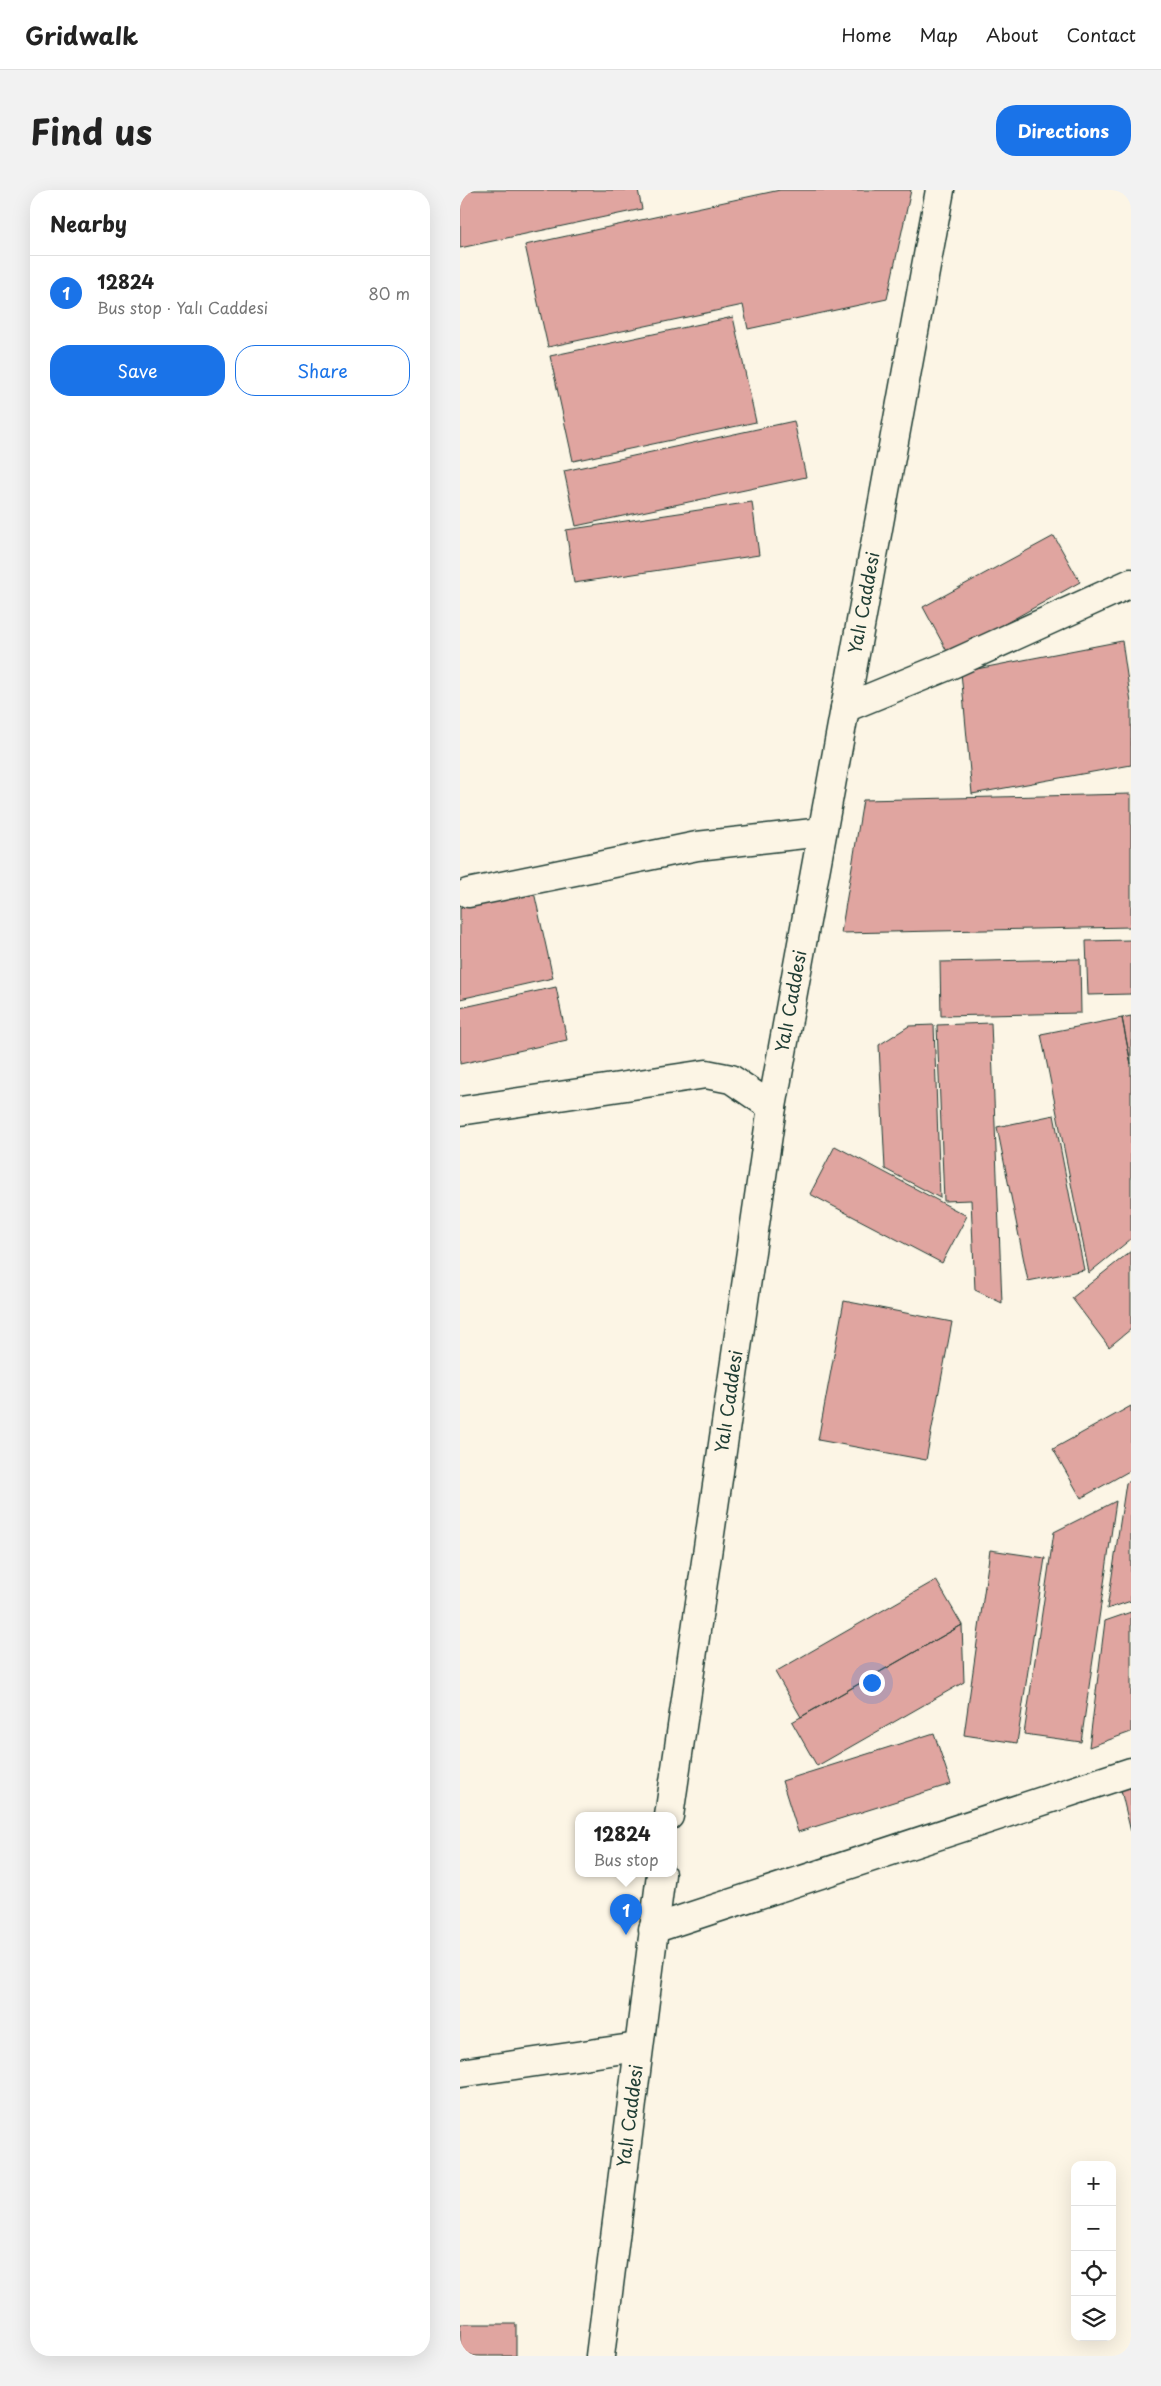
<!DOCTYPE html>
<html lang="en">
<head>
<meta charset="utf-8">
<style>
  :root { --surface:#fff; --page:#f2f2f2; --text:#222; --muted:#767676; --line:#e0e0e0; --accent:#1a73e8 }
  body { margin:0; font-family:"Playpen Sans",sans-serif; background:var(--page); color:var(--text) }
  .controls { position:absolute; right:15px; bottom:15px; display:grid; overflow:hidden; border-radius:10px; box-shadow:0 5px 20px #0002 }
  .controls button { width:45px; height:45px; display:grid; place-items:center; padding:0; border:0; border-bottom:1px solid var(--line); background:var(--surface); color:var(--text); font:25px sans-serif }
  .you { position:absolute; left:411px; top:1492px; width:18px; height:18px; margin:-12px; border:4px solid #fff; border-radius:50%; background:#1a73e8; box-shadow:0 0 0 8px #1a73e833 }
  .badge { display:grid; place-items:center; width:32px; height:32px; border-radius:50%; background:var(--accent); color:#fff; font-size:16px; font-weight:700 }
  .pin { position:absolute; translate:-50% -41px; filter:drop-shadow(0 1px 2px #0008) }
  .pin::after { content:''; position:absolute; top:26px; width:18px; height:15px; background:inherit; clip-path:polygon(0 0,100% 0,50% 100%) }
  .popup { position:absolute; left:115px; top:1622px; width:102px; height:65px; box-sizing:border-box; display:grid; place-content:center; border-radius:10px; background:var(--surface); filter:drop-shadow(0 1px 4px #0005); font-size:16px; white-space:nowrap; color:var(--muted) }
  .popup b { font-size:19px; color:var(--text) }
  .popup::after { content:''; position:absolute; left:50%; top:100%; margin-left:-10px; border:10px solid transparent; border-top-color:var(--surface) }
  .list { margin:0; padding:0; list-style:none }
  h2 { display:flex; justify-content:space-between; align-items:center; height:65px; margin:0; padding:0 20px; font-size:21px }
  h2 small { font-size:16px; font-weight:400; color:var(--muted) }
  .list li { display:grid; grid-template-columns:32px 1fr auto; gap:15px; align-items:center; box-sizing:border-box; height:75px; padding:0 20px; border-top:1px solid var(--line) }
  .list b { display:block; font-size:19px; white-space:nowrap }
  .list p { margin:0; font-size:16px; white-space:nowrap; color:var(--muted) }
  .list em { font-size:16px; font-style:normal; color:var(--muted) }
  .actions { display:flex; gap:10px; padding:15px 20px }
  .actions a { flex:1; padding:11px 0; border:1px solid var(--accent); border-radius:20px; text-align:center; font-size:18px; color:var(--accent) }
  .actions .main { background:var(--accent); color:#fff }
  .icon { flex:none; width:28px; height:28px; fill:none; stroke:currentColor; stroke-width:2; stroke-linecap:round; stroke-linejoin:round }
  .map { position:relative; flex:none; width:671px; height:2166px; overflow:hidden; border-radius:20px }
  header { display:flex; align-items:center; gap:30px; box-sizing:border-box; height:70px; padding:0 25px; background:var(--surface); border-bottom:1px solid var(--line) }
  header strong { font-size:24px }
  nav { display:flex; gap:28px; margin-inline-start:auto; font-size:18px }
  .intro { display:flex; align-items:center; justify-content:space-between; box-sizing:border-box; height:120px; padding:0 30px }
  h1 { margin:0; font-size:35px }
  .button { padding:12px 22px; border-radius:20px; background:var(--accent); color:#fff; font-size:18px; font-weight:700 }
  main { display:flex; gap:30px; padding:0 30px }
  aside { flex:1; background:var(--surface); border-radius:20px; box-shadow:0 5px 20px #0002 }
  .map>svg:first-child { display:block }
  .building { fill:#e0a5a0; stroke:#1f3d34 }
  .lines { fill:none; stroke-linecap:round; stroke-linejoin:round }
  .minor-casing { stroke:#1f3d34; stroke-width:31 }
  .minor { stroke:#fcf5e5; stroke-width:28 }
  .labels { text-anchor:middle; stroke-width:4; stroke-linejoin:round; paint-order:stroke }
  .street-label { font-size:18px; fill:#1f3d34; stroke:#fcf5e5 }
</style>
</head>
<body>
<header>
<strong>Gridwalk</strong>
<nav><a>Home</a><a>Map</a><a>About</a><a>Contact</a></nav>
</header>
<div class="intro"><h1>Find us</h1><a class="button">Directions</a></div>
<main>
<aside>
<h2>Nearby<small></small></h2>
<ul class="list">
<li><span class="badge">1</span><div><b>12824</b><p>Bus stop · Yalı Caddesi</p></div><em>80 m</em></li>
</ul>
<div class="actions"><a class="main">Save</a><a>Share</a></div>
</aside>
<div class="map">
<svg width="671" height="2166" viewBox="0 0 671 2166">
  <rect width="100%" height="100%" fill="#fcf5e5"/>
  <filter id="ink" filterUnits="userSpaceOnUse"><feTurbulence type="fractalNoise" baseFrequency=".02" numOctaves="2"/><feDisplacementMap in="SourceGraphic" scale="10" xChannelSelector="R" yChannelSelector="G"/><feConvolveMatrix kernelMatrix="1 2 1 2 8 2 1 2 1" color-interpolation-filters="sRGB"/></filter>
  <g filter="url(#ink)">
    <path class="building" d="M0,0H178L182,19L0,58Z
      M320,0H451L427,109L288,139L283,115L88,157L65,55Z
      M273,127L296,232L113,271L90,166Z
      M334,231L346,287L116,336L104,281Z
      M292,312L299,365L114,393L106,340Z
      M594,346L620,392L489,465L463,417Z
      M662,451L671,513V575L512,604L501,482Z
      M671,604V737L381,743L403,610Z
      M74,702L93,788L0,809V718Z
      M671,750V804L628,805L626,751Z
      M620,769L621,823L481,826L480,772Z
      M96,797L107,850L0,874V818Z
      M671,826V874L662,828Z
      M662,828L671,874V1049L629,1083L581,844Z
      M531,833L542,1113L515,1100L511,1010L484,1011L477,835Z
      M474,835L480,1008L425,979L419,855L449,836Z
      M594,925L624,1080L568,1091L537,937Z
      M375,956L507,1026L482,1073L350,1004Z
      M671,1061V1139L649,1157L612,1108Z
      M384,1111L492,1132L466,1270L358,1250Z
      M671,1216V1280L621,1308L593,1259Z
      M671,1291V1411L647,1419L666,1293Z
      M656,1311L621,1552L564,1544L594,1342Z
      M530,1360L585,1368L557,1553L504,1545Z
      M476,1390L502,1435L341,1527L315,1482Z
      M671,1422V1542L629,1557L645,1431Z
      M502,1435L504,1492L357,1576L332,1532Z
      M474,1543L491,1594L338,1642L322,1591Z
      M671,1589V1642L659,1592Z
      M0,2134H56V2166H0Z"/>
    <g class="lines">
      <g class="minor-casing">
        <g id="minor">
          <path d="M385,518L490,475L671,393"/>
          <path d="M8,703L237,656L362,642"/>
          <path d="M0,921L246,884L271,889L312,917"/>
          <path id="s1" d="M209,1626L312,917L480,0"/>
          <path d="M193,1739L671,1582"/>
          <path d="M0,1883L178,1857"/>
          <path id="s2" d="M140,2166L201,1684"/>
        </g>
      </g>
      <use href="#minor" class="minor"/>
    </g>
  </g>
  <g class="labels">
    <g class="street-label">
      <text dy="6" stroke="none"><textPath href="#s1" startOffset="1229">Yalı Caddesi</textPath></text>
      <text dy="6" stroke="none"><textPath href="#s1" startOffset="824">Yalı Caddesi</textPath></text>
      <text dy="6" stroke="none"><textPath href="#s1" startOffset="419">Yalı Caddesi</textPath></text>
      <text dy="6" stroke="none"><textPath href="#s2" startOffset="242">Yalı Caddesi</textPath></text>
    </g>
  </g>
</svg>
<div class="controls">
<button>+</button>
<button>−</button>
<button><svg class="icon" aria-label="locate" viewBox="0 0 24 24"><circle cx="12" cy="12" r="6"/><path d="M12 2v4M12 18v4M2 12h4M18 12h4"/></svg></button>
<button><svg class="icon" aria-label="layers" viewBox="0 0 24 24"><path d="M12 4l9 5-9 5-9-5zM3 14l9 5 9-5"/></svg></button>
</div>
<div class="you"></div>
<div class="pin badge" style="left:166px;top:1745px">1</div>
<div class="popup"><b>12824</b>Bus stop</div>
</div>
</main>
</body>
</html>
